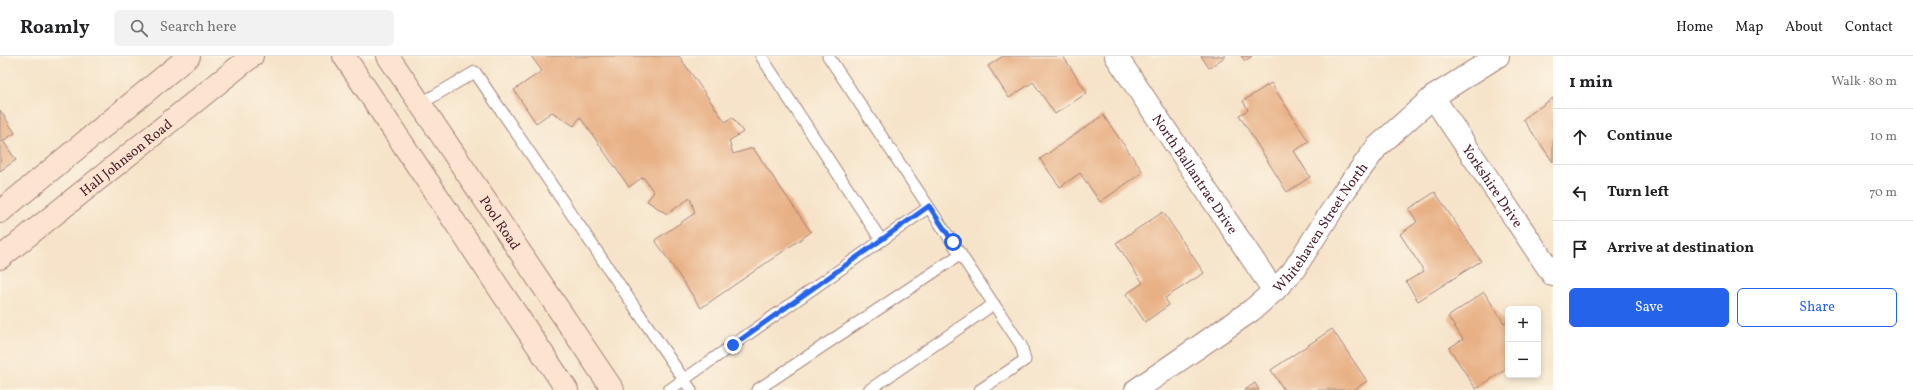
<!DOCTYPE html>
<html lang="en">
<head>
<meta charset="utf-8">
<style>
  :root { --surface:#fff; --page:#f2f2f2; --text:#202124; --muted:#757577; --line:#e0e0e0; --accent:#2563eb }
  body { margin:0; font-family:Vollkorn,serif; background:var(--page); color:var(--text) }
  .controls { position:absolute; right:12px; bottom:12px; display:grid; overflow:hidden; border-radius:6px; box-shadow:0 2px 6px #0003 }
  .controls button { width:36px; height:36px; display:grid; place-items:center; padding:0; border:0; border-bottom:1px solid var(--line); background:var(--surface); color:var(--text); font:20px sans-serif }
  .stop { position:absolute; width:12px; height:12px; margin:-9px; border:3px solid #2563eb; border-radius:50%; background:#fff }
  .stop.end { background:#2563eb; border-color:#fff; box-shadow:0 1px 4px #0008 }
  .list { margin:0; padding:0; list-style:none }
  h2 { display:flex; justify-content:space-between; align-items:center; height:52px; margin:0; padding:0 16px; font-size:17px }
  h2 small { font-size:13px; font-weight:400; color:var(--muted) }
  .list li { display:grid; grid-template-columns:26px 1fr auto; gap:12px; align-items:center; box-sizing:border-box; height:56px; padding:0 16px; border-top:1px solid var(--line) }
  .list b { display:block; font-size:15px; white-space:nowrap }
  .list em { font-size:13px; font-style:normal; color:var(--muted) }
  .actions { display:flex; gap:8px; padding:12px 16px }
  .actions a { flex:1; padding:9px 0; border:1px solid var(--accent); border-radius:6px; text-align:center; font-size:14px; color:var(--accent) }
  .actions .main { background:var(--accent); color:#fff }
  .icon { flex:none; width:22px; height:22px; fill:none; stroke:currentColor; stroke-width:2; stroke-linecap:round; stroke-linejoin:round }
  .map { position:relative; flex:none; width:1553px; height:334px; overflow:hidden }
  header { display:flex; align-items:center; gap:24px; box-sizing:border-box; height:56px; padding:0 20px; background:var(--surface); border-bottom:1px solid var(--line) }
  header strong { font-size:19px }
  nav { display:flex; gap:22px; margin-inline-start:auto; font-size:14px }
  .search { width:280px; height:36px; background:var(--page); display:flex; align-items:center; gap:10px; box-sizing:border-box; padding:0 14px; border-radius:6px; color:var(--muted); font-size:15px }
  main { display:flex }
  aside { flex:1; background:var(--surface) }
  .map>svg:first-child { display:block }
  .building { fill:#e8b085 }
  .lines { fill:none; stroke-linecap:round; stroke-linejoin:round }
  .lane-casing { stroke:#a0817a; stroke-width:13 }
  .street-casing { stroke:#a0817a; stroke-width:24 }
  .secondary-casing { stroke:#a0817a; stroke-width:24 }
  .lane { stroke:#fff; stroke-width:11 }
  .street { stroke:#fff; stroke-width:22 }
  .secondary { stroke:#fde4d1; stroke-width:22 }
  .route { stroke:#2563eb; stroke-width:5 }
  .labels { text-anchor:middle; stroke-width:3.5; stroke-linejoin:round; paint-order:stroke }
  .street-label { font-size:14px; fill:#4a1f2b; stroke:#fcf5e5 }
</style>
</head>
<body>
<header>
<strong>Roamly</strong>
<div class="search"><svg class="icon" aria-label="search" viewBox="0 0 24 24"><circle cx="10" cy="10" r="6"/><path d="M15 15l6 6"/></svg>Search here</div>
<nav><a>Home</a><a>Map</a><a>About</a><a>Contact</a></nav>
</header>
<main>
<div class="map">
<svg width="1553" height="334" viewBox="0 0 1553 334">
  <rect width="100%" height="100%" fill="#fcf5e5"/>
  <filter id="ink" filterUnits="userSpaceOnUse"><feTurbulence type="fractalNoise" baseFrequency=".025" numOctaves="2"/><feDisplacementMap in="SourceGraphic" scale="8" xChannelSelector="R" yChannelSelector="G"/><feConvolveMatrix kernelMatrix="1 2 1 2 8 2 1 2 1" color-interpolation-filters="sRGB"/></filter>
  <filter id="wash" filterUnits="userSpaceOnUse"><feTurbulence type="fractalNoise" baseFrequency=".012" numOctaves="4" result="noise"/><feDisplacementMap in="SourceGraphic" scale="16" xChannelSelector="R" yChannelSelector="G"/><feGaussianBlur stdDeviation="0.9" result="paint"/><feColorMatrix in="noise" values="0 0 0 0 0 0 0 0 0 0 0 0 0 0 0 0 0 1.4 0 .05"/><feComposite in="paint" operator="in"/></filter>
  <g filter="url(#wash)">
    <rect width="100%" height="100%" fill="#f6e3c9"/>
    <g id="blocks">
      <path class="building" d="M531,0H679L725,66L732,61L743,76L729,85L733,98L753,92L811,176L701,252L655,184L695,157L690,142L667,158L647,145L654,136L643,121L629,131L580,61L574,70L552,56L536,67L514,34L542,15Z
        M1003,0H1063L1087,37L1055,58L1033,26L1009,42L988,10Z
        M1201,0H1226L1209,12Z
        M1241,0H1252L1245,5Z
        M1271,27L1309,86L1294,95L1310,121L1287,136L1239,59L1248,54L1243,45Z
        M1553,42V106L1523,63Z
        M0,54L15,77L3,85L16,104L0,115Z
        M1103,59L1143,116L1100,146L1080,117L1060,131L1040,103Z
        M1435,136L1481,205L1418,245L1406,226L1424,215L1400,178L1417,166L1409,153Z
        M1163,156L1204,217L1165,242L1169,249L1145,266L1126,238L1143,227L1116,187Z
        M1484,236L1504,267L1508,265V312L1476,333L1449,292L1463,283L1448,261Z
        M1332,273L1367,325L1354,334H1284L1271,314Z
        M1255,327L1259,334H1245Z"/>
    </g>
  </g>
  <g filter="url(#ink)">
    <use href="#blocks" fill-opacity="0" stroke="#a0817a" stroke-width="1"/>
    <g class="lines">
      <g class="lane-casing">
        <path id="lane" d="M761,0L881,184
          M828,0L1021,289L1025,304L980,334
          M420,48L475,16L691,334
          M669,334L929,151
          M757,334L961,198
          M869,334L994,248"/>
      </g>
      <g class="street-casing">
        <g id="street">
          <path id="s1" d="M1116,0L1274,235"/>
          <path id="s2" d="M1433,41L1553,219"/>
          <path id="s3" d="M1136,334L1252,254L1274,235L1293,215L1345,134L1377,91L1433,41L1498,0"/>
        </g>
      </g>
      <g class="secondary-casing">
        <g id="secondary">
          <path d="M344,0L567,334"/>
          <path id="s4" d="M388,0L613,334"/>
          <path d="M0,156L189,0"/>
          <path id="s5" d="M0,202L252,0"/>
        </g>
      </g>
      <use href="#lane" class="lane"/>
      <use href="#street" class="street"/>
      <use href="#secondary" class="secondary"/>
    </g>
  </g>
  <g class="lines" filter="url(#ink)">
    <path class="route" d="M733,289L929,150L953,186"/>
  </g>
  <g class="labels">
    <g class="street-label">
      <text dy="5" stroke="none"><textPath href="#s5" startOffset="161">Hall Johnson Road</textPath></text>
      <text dy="5" stroke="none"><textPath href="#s1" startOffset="142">North Ballantrae Drive</textPath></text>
      <text dy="5" stroke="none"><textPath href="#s2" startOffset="107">Yorkshire Drive</textPath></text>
      <text dy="5" stroke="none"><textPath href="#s4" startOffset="201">Pool Road</textPath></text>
      <text dy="5" stroke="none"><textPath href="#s3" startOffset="249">Whitehaven Street North</textPath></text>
    </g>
  </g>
</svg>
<div class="controls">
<button>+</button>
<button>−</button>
</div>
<div class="stop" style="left:953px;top:186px"></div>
<div class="stop end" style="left:733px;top:289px"></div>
</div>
<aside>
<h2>1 min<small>Walk · 80 m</small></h2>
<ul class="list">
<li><svg class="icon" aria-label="ahead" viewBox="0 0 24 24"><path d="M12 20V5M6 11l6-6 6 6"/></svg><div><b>Continue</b></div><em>10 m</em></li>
<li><svg class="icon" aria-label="left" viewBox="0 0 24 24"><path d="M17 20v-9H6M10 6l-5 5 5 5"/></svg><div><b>Turn left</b></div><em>70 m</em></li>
<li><svg class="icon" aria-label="arrive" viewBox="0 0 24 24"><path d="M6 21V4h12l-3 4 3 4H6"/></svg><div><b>Arrive at destination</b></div></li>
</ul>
<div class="actions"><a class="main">Save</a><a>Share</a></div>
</aside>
</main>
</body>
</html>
